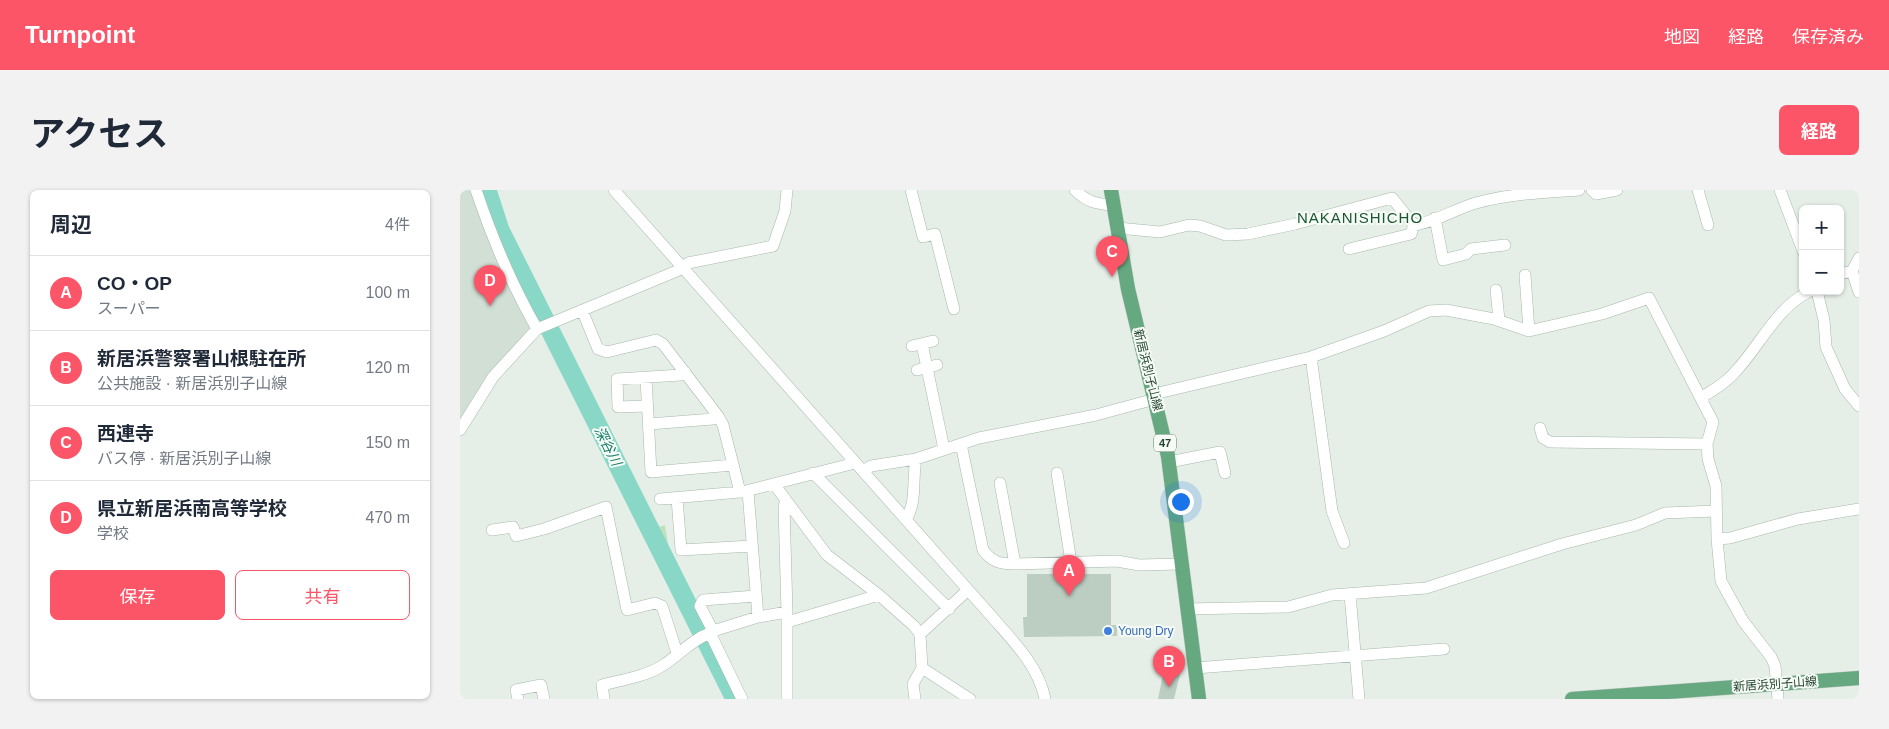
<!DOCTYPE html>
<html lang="ja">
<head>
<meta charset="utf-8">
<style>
  :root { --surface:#fff; --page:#f2f2f3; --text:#1f2937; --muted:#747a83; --line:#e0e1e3; --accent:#fd5568 }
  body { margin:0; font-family:Helvetica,"Noto Sans JP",sans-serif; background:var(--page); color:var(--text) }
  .controls { position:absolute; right:15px; top:15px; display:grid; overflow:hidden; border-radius:8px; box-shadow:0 1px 4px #0004 }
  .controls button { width:45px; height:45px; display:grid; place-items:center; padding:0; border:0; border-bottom:1px solid var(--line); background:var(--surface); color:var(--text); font:25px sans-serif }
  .you { position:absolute; left:720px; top:311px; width:18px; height:18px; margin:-12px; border:4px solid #fff; border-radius:50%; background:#1a73e8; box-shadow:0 0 0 8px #1a73e833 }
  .badge { display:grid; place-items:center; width:32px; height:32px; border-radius:50%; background:var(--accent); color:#fff; font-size:16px; font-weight:700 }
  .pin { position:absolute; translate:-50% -41px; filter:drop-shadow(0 1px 2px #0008) }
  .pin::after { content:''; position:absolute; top:26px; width:18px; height:15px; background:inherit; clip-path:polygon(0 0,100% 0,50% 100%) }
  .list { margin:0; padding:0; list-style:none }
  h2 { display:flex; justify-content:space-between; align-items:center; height:65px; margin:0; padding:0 20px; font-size:21px }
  h2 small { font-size:16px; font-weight:400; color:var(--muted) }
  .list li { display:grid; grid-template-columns:32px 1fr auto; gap:15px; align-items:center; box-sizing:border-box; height:75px; padding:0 20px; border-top:1px solid var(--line) }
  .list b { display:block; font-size:19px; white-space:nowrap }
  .list p { margin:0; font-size:16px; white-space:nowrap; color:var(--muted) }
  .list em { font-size:16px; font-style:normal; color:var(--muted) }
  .actions { display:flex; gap:10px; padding:15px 20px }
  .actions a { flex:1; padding:11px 0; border:1px solid var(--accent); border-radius:8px; text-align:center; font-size:18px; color:var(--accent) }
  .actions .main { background:var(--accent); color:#fff }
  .map { position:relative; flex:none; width:1399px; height:509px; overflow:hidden; border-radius:8px }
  header { display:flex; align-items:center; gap:30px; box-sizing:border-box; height:70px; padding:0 25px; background:var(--accent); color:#fff }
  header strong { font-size:24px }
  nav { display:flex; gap:28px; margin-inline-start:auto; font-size:18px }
  .intro { display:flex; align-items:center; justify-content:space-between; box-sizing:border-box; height:120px; padding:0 30px }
  h1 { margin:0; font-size:35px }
  .button { padding:12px 22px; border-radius:8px; background:var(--accent); color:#fff; font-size:18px; font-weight:700 }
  main { display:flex; gap:30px; padding:0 30px }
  aside { flex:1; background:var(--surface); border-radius:8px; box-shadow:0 1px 4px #0004 }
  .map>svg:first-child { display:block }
  .built { fill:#d2dfd5 }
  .green { fill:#bfe1bc }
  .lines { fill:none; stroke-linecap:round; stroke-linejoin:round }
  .river { stroke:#89d8c7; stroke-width:19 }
  .building { fill:#bccdc1 }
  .minor-casing { stroke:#a7b8ac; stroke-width:12 }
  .major-casing { stroke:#c1cac4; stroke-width:15 }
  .minor { stroke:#fff; stroke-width:11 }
  .major { stroke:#66a87f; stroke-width:14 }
  .shop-dot { fill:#3f7fe0; stroke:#f6fbf6; stroke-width:2 }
  .labels { text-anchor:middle; stroke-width:4; stroke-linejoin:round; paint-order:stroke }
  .shield { fill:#f6fbf6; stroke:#627a6a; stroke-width:1 }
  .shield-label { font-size:11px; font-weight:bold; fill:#22432e }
  .street-label { font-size:12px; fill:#22432e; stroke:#f6fbf6 }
  .shop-label { font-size:12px; fill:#366cbe; stroke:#f6fbf6; text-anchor:start }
  .water-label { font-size:14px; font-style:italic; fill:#167e6a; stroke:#f6fbf6 }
  .quarter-label { font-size:15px; letter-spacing:1px; fill:#1c5733; stroke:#f6fbf6 }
</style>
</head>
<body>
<header>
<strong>Turnpoint</strong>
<nav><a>地図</a><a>経路</a><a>保存済み</a></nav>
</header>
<div class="intro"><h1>アクセス</h1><a class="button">経路</a></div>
<main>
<aside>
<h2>周辺<small>4件</small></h2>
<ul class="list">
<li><span class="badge">A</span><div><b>CO・OP</b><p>スーパー</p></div><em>100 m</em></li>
<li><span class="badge">B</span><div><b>新居浜警察署山根駐在所</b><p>公共施設 · 新居浜別子山線</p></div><em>120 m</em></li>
<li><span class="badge">C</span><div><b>西連寺</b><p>バス停 · 新居浜別子山線</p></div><em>150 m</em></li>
<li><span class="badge">D</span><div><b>県立新居浜南高等学校</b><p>学校</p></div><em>470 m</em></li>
</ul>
<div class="actions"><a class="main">保存</a><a>共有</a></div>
</aside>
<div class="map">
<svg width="1399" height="509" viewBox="0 0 1399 509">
  <rect width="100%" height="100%" fill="#e5efe7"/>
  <path class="built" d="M0,0H13L71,136L70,144L26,187L0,233Z"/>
  <path class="green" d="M205,335L209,361L193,339Z"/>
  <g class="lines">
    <path class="river" d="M27,0L40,40L275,509"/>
  </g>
  <path class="building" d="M567,384H651V435H657V446L564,447L563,427H567Z
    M707,479L719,481L720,484L714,509H698L703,485H706Z"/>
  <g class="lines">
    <g class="minor-casing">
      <path id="minor" d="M16,0C32,48 52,95 77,139
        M154,0L533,428C554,452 579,477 585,509
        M451,0L463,47L475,44L494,119
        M615,0C627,12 636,14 653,15
        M1132,0L1136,4L1157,0
        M1238,0L1248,35
        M1320,0L1343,61
        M975,28L983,70L1006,64L1011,59L1045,55
        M658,38L700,42L729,35L740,36L766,45L788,44L835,34L932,8L954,35C975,32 995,19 1016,13C1048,4 1085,2 1119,0
        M889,59L951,44L954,35
        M1392,81L1399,102
        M1380,84L1392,81L1399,68
        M1065,85L1069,141
        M1036,100L1039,130
        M1357,101L1364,130L1366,157L1385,199L1399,216
        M122,120L138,159L147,162L196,150L203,154L258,226L263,235L280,302L200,309
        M462,154L484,259
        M452,156L473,151
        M851,167L872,321L884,353
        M457,180L477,175
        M186,188L191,282L273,275
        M694,204L851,167L924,141L969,121L986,120L1034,129L1069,141L1142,124L1189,108L1253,232L1247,254L1248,269L1256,296L1257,349L1261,391L1283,431L1311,467L1315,476L1318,509
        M1242,207C1254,200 1267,192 1276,181C1301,154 1316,118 1350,101
        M187,216L158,217L157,189L221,185L225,182
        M189,234L253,229L258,226
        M1080,238L1083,248L1090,252L1247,254
        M0,240L33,187L77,139L224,78L228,73L313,56L325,21L327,0
        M501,254L523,360C532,372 540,374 555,374L657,371L679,375L721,374
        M709,272L760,262L765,283
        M403,281L411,276L456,269L519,248L636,225L695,209
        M353,283L489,419
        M597,283L611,372
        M540,293L555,374
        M314,294L367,365L419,405L454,436L460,444
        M288,301L298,427
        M282,302L395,273
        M217,308L221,360L292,356
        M447,328C457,309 452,290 456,269
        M32,340L53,337L56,346L84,339L146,317L167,420L195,413L202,416L217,463
        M1257,349L1270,348L1338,329L1399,319
        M890,404L899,509
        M727,419L828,417L872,405L966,398L1102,354L1176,335L1205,323L1256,321
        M327,432L419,405
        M253,441L298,427L327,422L324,316L326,312
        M250,443L253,441L240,416L243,410L296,406
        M462,478L460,444L508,400
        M735,478L984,459
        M58,509L56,500L81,495L84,509
        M144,509L142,495C162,490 184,487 202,476C218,466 231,450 250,443L282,509
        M327,509V426
        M455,509L453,494L462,478L510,509"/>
    </g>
    <g class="major-casing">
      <path id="major" d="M651,0L668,99L708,266L739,509
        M1112,509L1399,488"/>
    </g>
    <use href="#minor" class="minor"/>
    <use href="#major" class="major"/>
  </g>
  <circle class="shop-dot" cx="648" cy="441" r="5"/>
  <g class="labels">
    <rect class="shield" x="694" y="244.5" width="22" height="17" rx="4"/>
    <g class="shield-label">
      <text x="705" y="257">47</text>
    </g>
    <g class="street-label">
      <text transform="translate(688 180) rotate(76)" y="4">新居浜別子山線</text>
      <text transform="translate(1315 494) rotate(-4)" y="4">新居浜別子山線</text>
    </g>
    <g class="shop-label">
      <text x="658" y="445">Young Dry</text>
    </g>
    <g class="water-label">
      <text transform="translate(148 256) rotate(63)" y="5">深谷川</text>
    </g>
    <g class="quarter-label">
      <text x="900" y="33">NAKANISHICHO</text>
    </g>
  </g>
</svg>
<div class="controls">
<button>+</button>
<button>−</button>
</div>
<div class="you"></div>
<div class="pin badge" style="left:609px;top:406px">A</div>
<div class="pin badge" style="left:709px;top:497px">B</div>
<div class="pin badge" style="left:652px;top:87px">C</div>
<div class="pin badge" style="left:30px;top:116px">D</div>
</div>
</main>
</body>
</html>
